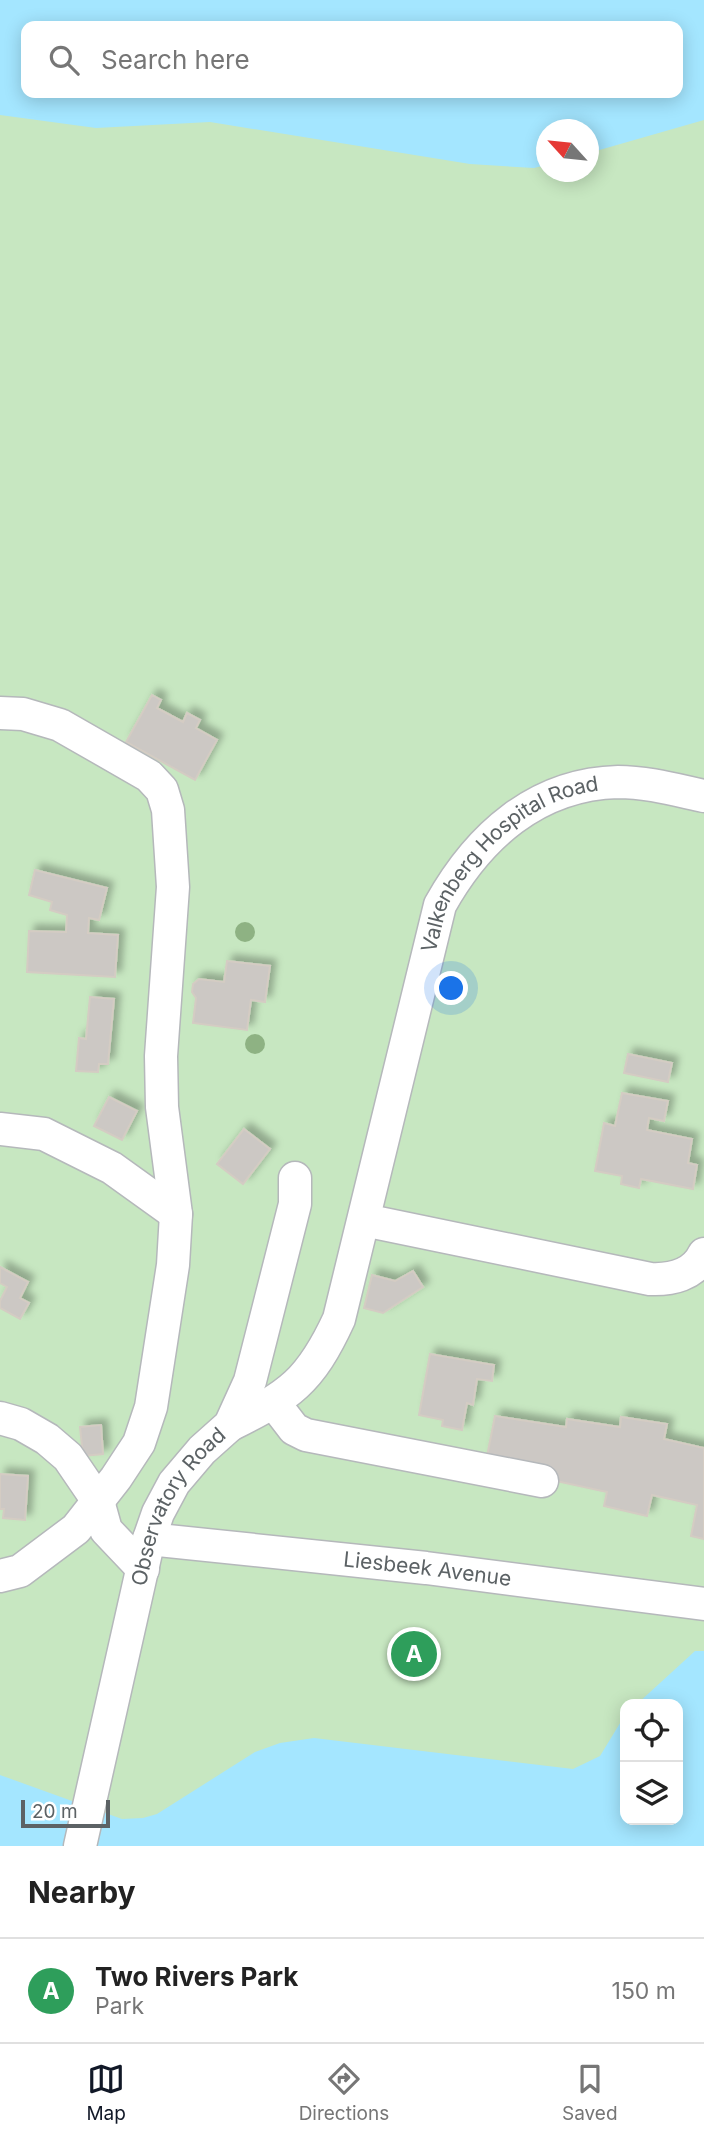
<!DOCTYPE html>
<html lang="en">
<head>
<meta charset="utf-8">
<style>
  :root { --surface:#fff; --page:#f2f2f2; --text:#222; --muted:#767676; --line:#e0e0e0; --accent:#111827 }
  body { margin:0; font-family:Inter,sans-serif; background:var(--page); color:var(--text) }
  .controls { position:absolute; right:21px; bottom:21px; display:grid; overflow:hidden; border-radius:14px; box-shadow:0 4px 18px #0003 }
  .controls button { width:63px; height:63px; display:grid; place-items:center; padding:0; border:0; border-bottom:2px solid var(--line); background:var(--surface); color:var(--text); font:35px sans-serif }
  .compass { position:absolute; left:536px; top:119px; width:63px; height:63px; border-radius:50%; background:var(--surface); box-shadow:0 4px 18px #0003; rotate:297deg }
  .scale { position:absolute; left:21px; bottom:18px; width:89px; box-sizing:border-box; padding-left:7px; border:4px solid #5c6265; border-top:0; font-size:19px; line-height:24px; white-space:nowrap; color:#5c6265; -webkit-text-stroke:5px #fff; paint-order:stroke }
  .you { position:absolute; left:452px; top:989px; width:24px; height:24px; margin:-18px; border:5px solid #fff; border-radius:50%; background:#1a73e8; box-shadow:0 0 0 10px #1a73e833 }
  .badge { display:grid; place-items:center; width:46px; height:46px; border-radius:50%; background:var(--accent); color:#fff; font-size:23px; font-weight:700 }
  .pin { position:absolute; translate:-50% -50%; border:4px solid #fff; box-shadow:0 2px 7px #0006 }
  .list { margin:0; padding:0; list-style:none }
  h2 { display:flex; justify-content:space-between; align-items:center; height:91px; margin:0; padding:0 28px; font-size:30px }
  h2 small { font-size:23px; font-weight:400; color:var(--muted) }
  .list li { display:grid; grid-template-columns:46px 1fr auto; gap:21px; align-items:center; box-sizing:border-box; height:105px; padding:0 28px; border-top:2px solid var(--line) }
  .list b { display:block; font-size:26px; white-space:nowrap }
  .list p { margin:0; font-size:23px; white-space:nowrap; color:var(--muted) }
  .list em { font-size:23px; font-style:normal; color:var(--muted) }
  .icon { flex:none; width:38px; height:38px; fill:none; stroke:currentColor; stroke-width:2; stroke-linecap:round; stroke-linejoin:round }
  .map { position:relative; flex:none; width:704px; height:1846px; overflow:hidden }
  .search { position:absolute; background:var(--surface); box-shadow:0 4px 18px #0003; left:21px; right:21px; top:21px; height:77px; display:flex; align-items:center; gap:18px; box-sizing:border-box; padding:0 24px; border-radius:14px; color:var(--muted); font-size:26px }
  .sheet { height:196px; background:var(--surface) }
  nav { display:flex; justify-content:space-around; align-items:center; box-sizing:border-box; height:98px; border-top:2px solid var(--line); background:var(--surface); font-size:19px; color:var(--muted) }
  nav a { display:grid; justify-items:center; gap:4px }
  nav .on { color:var(--accent) }
  .map>svg:first-child { display:block }
  .green { fill:#c7e7c1; fill-rule:evenodd }
  .water { fill:#a4e6ff; fill-rule:evenodd }
  .building { fill:#ccc8c4; stroke:#d4ccc3; stroke-width:2; filter:url(#shadow) }
  .lines { fill:none; stroke-linecap:round; stroke-linejoin:round }
  .minor-casing { stroke:#b5b8bb; stroke-width:35 }
  .minor { stroke:#fff; stroke-width:32 }
  .tree { fill:#8eb283 }
  .labels { text-anchor:middle; stroke-width:7; stroke-linejoin:round; paint-order:stroke }
  .street-label { font-size:21px; fill:#5c6265; stroke:#fff }
</style>
</head>
<body>
<div class="map">
<svg width="704" height="1846" viewBox="0 0 704 1846">
  <defs>
    <filter id="shadow"><feDropShadow dx="6" dy="-6" stdDeviation="3.5" flood-color="#0004"/></filter>
  </defs>
  <rect width="100%" height="100%" fill="#efebe4"/>
  <path class="green" d="M0,0H704V1846H0ZM26,26H678V93H26ZM546,130H588V172H546ZM625,1704H678V1820H625Z"/>
  <path class="water" d="M0,0H704V120L589,153L588,130H546V165L534,168L470,164L210,122L96,128L0,115ZM26,26H678V93H26Z
    M695,1651H704V1846H0V1775L122,1819L143,1818L157,1814L255,1752L280,1743L314,1738L573,1769L600,1756L625,1715V1820H678V1704H637Z"/>
  <path class="building" d="M152,695L161,700L157,708L183,722L187,713L200,720L196,728L217,740L195,780L126,742Z
    M35,870L107,888L99,920L89,918L88,933L118,935L115,977L27,972L29,931L66,932L67,915L50,910L52,902L29,895Z
    M227,961L270,966L265,1002L251,1000L247,1030L193,1023L196,998L192,992L193,984L199,979L224,982Z
    M90,997L114,999L108,1064H99L98,1072L76,1071L79,1038L86,1039Z
    M628,1054L672,1063L668,1082L624,1073Z
    M622,1093L668,1101L664,1121L649,1118L647,1130L692,1139L688,1163L697,1165L693,1189L641,1179L639,1188L621,1184L622,1176L595,1171L604,1123L615,1126Z
    M109,1097L137,1111L122,1140L94,1126Z
    M244,1129L270,1149L243,1184L217,1164Z
    M0,1267L28,1282L20,1298L29,1303L20,1319L0,1308V1301L7,1287L0,1283Z
    M413,1271L423,1287L383,1313L364,1308L372,1275L395,1281Z
    M430,1354L494,1365L492,1381L477,1379L473,1405L467,1403L462,1430L442,1426L443,1420L419,1415Z
    M495,1416L566,1427L567,1419L620,1427L621,1417L667,1424L664,1439L704,1448V1539L691,1536L697,1505L652,1495L647,1516L604,1506L607,1492L556,1481V1474L487,1456Z
    M101,1425L103,1454L83,1456L80,1427Z
    M0,1474L28,1476L25,1520L3,1518L4,1509H0Z"/>
  <g class="lines">
    <g class="minor-casing">
      <g id="minor">
        <path d="M0,713L23,714L60,725L149,776L162,790L168,810L173,887L161,1056L162,1107L176,1214L173,1265L151,1407L139,1443L116,1478L76,1529L20,1571L0,1576"/>
        <path d="M0,1129L44,1134L112,1168L176,1214"/>
        <path d="M364,1220L650,1279C671,1280 694,1275 704,1254"/>
        <path d="M274,1403L294,1429L306,1435L542,1481"/>
        <path d="M0,1418L21,1424L47,1439L68,1457L98,1501L106,1530L143,1569"/>
        <path id="s1" d="M230,1425C290,1395 310,1382 339,1319L440,905C478,837 536,784 618,782C647,782 676,790 704,796"/>
        <path id="s2" d="M149,1539L426,1568L704,1604"/>
        <path id="s3" d="M80,1846L149,1539L158,1513L174,1483L202,1450L230,1425L250,1381L295,1204V1178"/>
      </g>
    </g>
    <use href="#minor" class="minor"/>
  </g>
  <g class="tree">
    <circle cx="245" cy="932" r="10"/>
    <circle cx="255" cy="1044" r="10"/>
  </g>
  <g class="labels">
    <g class="street-label">
      <text dy="7" stroke="none"><textPath href="#s1" startOffset="662">Valkenberg Hospital Road</textPath></text>
      <text dy="7" stroke="none"><textPath href="#s3" startOffset="357">Observatory Road</textPath></text>
      <text dy="7" stroke="none"><textPath href="#s2" startOffset="280">Liesbeek Avenue</textPath></text>
    </g>
  </g>
</svg>
<div class="controls">
<button><svg class="icon" aria-label="locate" viewBox="0 0 24 24"><circle cx="12" cy="12" r="6"/><path d="M12 2v4M12 18v4M2 12h4M18 12h4"/></svg></button>
<button><svg class="icon" aria-label="layers" viewBox="0 0 24 24"><path d="M12 4l9 5-9 5-9-5zM3 14l9 5 9-5"/></svg></button>
</div>
<svg class="compass" viewBox="-18 -18 36 36"><path d="M0-13l5 13h-10z" fill="#e53935"/><path d="M0 13l5-13h-10z" fill="#767676"/></svg>
<div class="scale">20 m</div>
<div class="you"></div>
<div class="pin badge" style="left:414px;top:1654px;background:#2e9e5b">A</div>
<div class="search"><svg class="icon" aria-label="search" viewBox="0 0 24 24"><circle cx="10" cy="10" r="6"/><path d="M15 15l6 6"/></svg>Search here</div>
</div>
<section class="sheet">
<h2>Nearby<small></small></h2>
<ul class="list">
<li><span class="badge" style="background:#2e9e5b">A</span><div><b>Two Rivers Park</b><p>Park</p></div><em>150 m</em></li>
</ul>
</section>
<nav>
<a class="on"><svg class="icon" aria-label="map" viewBox="0 0 24 24"><path d="M3 6l6-2 6 2 6-2v14l-6 2-6-2-6 2zM9 4v14M15 6v14"/></svg>Map</a>
<a><svg class="icon" aria-label="directions" viewBox="0 0 24 24"><path d="M12 3l9 9-9 9-9-9zM9 14v-3h6M13 9l2 2-2 2"/></svg>Directions</a>
<a><svg class="icon" aria-label="saved" viewBox="0 0 24 24"><path d="M7 4h10v16l-5-4-5 4z"/></svg>Saved</a>
</nav>
</body>
</html>
